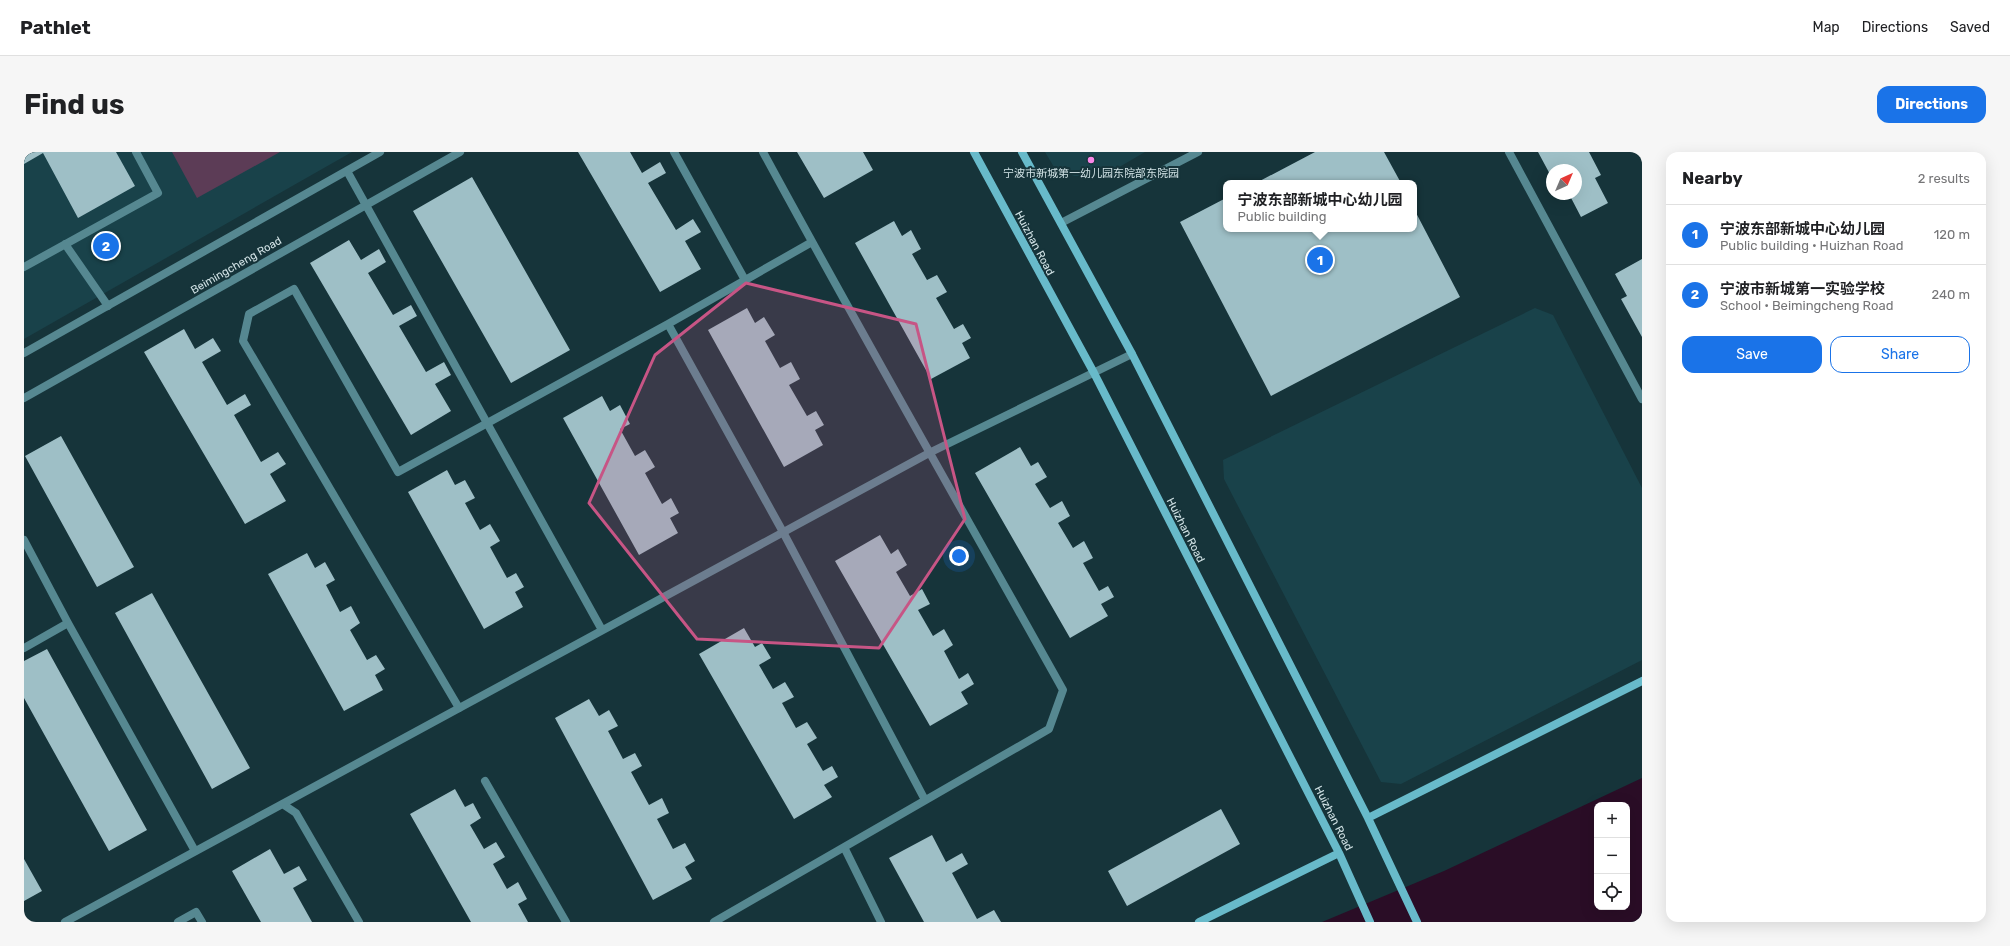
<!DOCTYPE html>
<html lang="en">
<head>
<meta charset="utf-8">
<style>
  :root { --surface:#fff; --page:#f6f6f6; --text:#202124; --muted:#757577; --line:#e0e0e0; --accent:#1a73e8 }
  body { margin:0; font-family:Rubik,"Noto Sans SC",sans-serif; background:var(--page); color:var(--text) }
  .controls { position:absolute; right:12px; bottom:12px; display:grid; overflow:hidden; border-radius:8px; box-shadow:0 4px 16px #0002 }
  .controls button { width:36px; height:36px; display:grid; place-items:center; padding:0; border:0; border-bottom:1px solid var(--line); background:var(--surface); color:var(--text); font:20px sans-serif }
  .compass { position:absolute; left:1522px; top:12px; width:36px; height:36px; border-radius:50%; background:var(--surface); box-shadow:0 4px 16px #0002; rotate:44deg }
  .you { position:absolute; left:935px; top:404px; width:14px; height:14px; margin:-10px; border:3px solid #fff; border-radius:50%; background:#1a73e8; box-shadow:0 0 0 6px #1a73e833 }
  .badge { display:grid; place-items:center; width:26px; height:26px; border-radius:50%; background:var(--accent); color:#fff; font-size:13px; font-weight:700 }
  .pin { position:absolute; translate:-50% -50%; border:2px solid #fff; box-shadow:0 1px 4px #0006 }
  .popup { position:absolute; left:1199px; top:28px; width:194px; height:52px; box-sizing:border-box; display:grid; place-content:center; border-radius:8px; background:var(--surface); filter:drop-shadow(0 1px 3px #0005); font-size:13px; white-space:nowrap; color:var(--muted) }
  .popup b { font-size:15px; color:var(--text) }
  .popup::after { content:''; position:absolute; left:50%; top:100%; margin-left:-8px; border:8px solid transparent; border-top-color:var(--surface) }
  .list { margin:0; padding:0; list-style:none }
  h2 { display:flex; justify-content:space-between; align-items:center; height:52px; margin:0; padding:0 16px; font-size:17px }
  h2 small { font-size:13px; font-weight:400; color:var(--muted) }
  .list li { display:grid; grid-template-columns:26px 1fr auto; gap:12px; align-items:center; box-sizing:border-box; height:60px; padding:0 16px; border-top:1px solid var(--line) }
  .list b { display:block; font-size:15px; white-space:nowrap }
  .list p { margin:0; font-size:13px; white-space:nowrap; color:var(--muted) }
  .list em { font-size:13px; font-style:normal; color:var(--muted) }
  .actions { display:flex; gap:8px; padding:12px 16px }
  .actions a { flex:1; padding:9px 0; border:1px solid var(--accent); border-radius:12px; text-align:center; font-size:14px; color:var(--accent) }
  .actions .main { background:var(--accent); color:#fff }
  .icon { flex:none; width:22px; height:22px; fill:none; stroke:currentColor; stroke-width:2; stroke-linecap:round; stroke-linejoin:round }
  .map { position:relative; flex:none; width:1618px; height:770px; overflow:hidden; border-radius:12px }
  header { display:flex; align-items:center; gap:24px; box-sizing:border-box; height:56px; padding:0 20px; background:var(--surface); border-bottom:1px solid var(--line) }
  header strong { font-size:19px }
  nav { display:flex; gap:22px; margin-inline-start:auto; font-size:14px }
  .intro { display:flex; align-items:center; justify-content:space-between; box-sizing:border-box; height:96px; padding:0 24px }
  h1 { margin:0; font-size:28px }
  .button { padding:10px 18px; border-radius:12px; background:var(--accent); color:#fff; font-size:14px; font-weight:700 }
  main { display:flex; gap:24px; padding:0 24px }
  aside { flex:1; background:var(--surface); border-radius:12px; box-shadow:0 4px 16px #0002 }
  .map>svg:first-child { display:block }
  .built { fill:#19424a }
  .green { fill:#5c3c56 }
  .water { fill:#2a0d26; fill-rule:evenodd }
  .building { fill:#9ebfc6 }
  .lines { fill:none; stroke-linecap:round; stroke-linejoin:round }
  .lane { stroke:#568891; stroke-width:8 }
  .street { stroke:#568891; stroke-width:8 }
  .secondary { stroke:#68baca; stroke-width:8 }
  .marked { fill:#c75585; fill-opacity:0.2; stroke:#c75585; stroke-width:3; stroke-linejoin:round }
  .poi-dot { fill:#f987e8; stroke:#16343a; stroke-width:1.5 }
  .labels { text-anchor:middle; stroke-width:4; stroke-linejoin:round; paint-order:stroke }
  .poi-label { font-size:11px; fill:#d2e3e6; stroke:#16343a }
  .street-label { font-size:11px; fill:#d2e3e6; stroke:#16343a }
</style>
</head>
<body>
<header>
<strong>Pathlet</strong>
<nav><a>Map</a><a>Directions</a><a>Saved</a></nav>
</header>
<div class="intro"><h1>Find us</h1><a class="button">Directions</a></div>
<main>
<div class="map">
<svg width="1618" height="770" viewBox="0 0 1618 770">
  <rect width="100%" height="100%" fill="#16343a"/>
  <path class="built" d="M0,0H328L0,187Z
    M1021,0H1121L1080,24H1050L1030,15Z
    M1511,156L1529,163L1618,336V508L1377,632L1357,630L1200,327L1199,308Z"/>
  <path class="green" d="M148,0H256L173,46Z"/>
  <path class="water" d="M1618,626V770H1298L1420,719ZM1573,653H1603V755H1573Z"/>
  <path class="building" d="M0,0H92L111,34L54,66L19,1L0,12Z
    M554,0H606L618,21L636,10L642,21L624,31L652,78L669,67L677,80L661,89L677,117L636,140Z
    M773,0H839L849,18L800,46Z
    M1291,0H1360L1377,31H1232Z
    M1514,0H1565L1577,23L1571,26L1584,51L1557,65L1545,42L1539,46L1537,42H1552V18H1528V26Z
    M448,25L546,198L487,231L389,59Z
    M1202,46V77H1390V57L1436,145L1247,244L1156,70Z
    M870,69L878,84L887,78L897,97L888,102L903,128L913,123L923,140L912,146L930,177L939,172L947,186L938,191L946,206L907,227L831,91Z
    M325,88L337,108L355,97L362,110L344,121L369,163L387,153L393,164L375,174L402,220L420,210L427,223L411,232L427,259L387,283L286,111Z
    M1618,107V185L1597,147L1603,144L1591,122Z
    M723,156L731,171L740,165L751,183L741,189L756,216L767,210L776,227L765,233L783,264L792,259L800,273L791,278L799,293L760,315L684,178Z
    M160,177L171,197L189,186L197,199L178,210L203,253L221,242L227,253L210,263L237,310L254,300L262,312L246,322L262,349L221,372L120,200Z
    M578,244L586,259L596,253L606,272L596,277L611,304L621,298L631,315L621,321L638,352L647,346L655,361L646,366L654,381L615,403L539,266Z
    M37,284L110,415L73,435L1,304Z
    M996,295L1007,314L1014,310L1023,325L1011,332L1026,356L1038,349L1046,364L1034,371L1049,396L1060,389L1069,406L1059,411L1075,439L1084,434L1090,445L1077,452L1084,464L1046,486L951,321Z
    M423,318L431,333L441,328L451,346L441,351L456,378L466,372L476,389L466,395L483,426L492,421L500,435L491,440L499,455L460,477L384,340Z
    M856,383L867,402L874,397L883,413L872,420L886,444L898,437L906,452L894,458L909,484L920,477L929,493L920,499L935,527L944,521L950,532L937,540L944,552L906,574L811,409Z
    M283,401L291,416L301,410L311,428L302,433L316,460L327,454L336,471L326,478L343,508L352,503L361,517L351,523L359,538L320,559L244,422Z
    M128,441L226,616L188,637L91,461Z
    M720,476L731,495L738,491L747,506L735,513L749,537L761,530L770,545L758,551L772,576L783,570L793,586L783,592L799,619L808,614L814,625L800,633L808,645L770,667L675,502Z
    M23,497L123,678L85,699L0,546V509Z
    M565,547L575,564L585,558L594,574L584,579L599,607L611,601L618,614L607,620L625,653L638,646L645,661L633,667L649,697L661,691L671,709L661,715L668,727L629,748L531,566Z
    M431,637L441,655L449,651L457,666L446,673L460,697L472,690L481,705L469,712L483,737L494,730L503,747L494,752L504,770H447L386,662Z
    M1197,657L1216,692L1103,754L1084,719Z
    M908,683L922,710L938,701L944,712L928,721L953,767L970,758L977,770H900L865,706Z
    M246,697L260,722L275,714L283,728L269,736L288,770H237L208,719Z
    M0,707L18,739L0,749Z"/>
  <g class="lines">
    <path class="lane" d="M650,0L721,128
      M41,92L84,154
      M0,115L134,41L112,0
      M644,172L759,380L901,648
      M0,388L44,471L171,699
      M0,496L44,471
      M435,556L219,189L225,162L270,137L374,320L644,172L788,90
      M461,629L542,770
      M820,695L857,770
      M154,770L172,760L178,770
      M690,770L1025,577L1039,538C939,359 837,181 739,0"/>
    <path class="street" d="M1485,0L1618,247
      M323,19L578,478
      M1037,71L1174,0
      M0,201L356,0
      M0,246L436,0
      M260,653L272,661L335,770
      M41,770L907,300L1108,202"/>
    <path class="secondary" d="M950,0L1070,221L1315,701L1346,770
      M998,0L1108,202L1344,666L1393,770
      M1344,666L1618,529
      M1175,770L1315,701"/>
  </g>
  <path class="marked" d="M722,131L892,172L941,367L855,496L673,487L565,351L631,203Z"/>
  <circle class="poi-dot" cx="1067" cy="8" r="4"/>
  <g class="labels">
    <g class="poi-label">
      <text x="1067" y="25">宁波市新城第一幼儿园东院部东院园</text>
    </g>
    <g class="street-label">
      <text transform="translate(1011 91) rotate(62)" y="4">Huizhan Road</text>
      <text transform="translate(212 113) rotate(-30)" y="4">Beimingcheng Road</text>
      <text transform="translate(1162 378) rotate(63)" y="4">Huizhan Road</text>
      <text transform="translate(1310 666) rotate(63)" y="4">Huizhan Road</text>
    </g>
  </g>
</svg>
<div class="controls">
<button>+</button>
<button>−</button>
<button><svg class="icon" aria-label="locate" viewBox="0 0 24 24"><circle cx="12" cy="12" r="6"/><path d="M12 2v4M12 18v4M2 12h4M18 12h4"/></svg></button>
</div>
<svg class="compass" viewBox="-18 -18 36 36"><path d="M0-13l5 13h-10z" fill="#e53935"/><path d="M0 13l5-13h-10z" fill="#757577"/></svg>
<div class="you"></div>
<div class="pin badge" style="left:1296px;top:108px">1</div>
<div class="popup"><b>宁波东部新城中心幼儿园</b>Public building</div>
<div class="pin badge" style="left:82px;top:94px">2</div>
</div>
<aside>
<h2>Nearby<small>2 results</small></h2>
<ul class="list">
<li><span class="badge">1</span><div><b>宁波东部新城中心幼儿园</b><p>Public building · Huizhan Road</p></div><em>120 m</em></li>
<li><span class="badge">2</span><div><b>宁波市新城第一实验学校</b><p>School · Beimingcheng Road</p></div><em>240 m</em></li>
</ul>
<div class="actions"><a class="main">Save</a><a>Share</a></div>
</aside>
</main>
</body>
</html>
